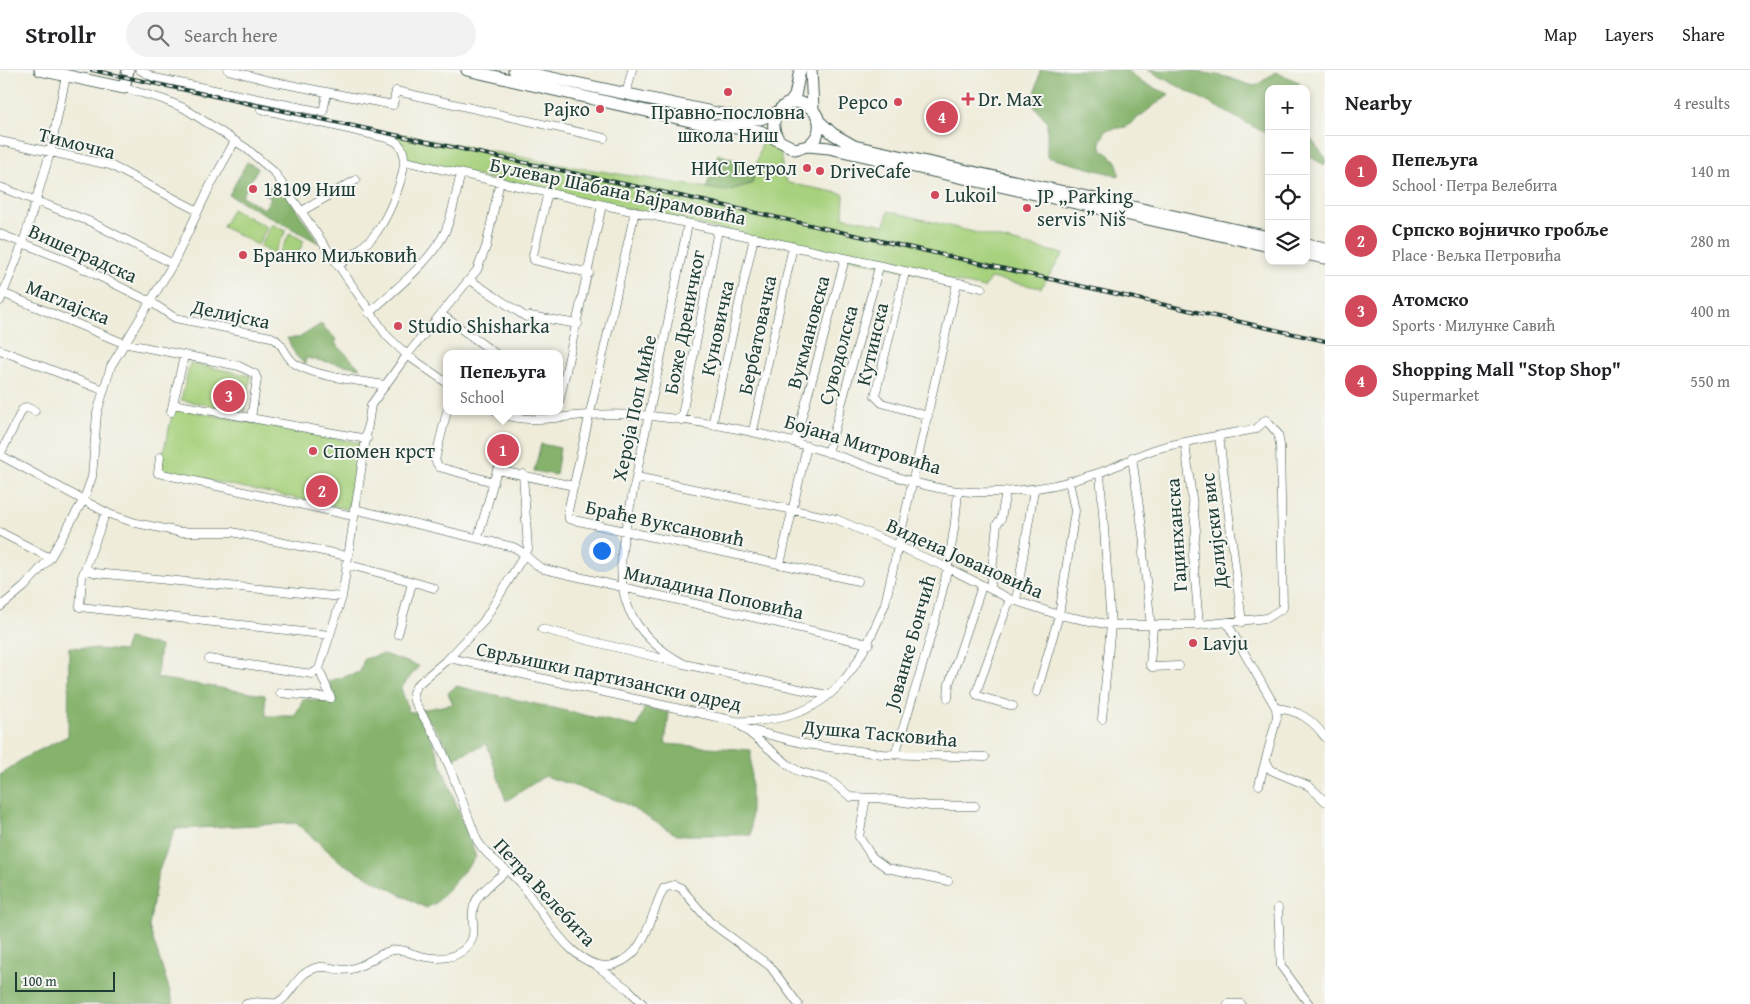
<!DOCTYPE html>
<html lang="en">
<head>
<meta charset="utf-8">
<style>
  :root { --surface:#fff; --page:#f2f2f2; --text:#202124; --muted:#757577; --line:#e0e0e0; --accent:#d1495b }
  body { margin:0; font-family:"Gentium Book Plus",serif; background:var(--page); color:var(--text) }
  .controls { position:absolute; right:15px; top:15px; display:grid; overflow:hidden; border-radius:10px; box-shadow:0 2px 8px #0003 }
  .controls button { width:45px; height:45px; display:grid; place-items:center; padding:0; border:0; border-bottom:1px solid var(--line); background:var(--surface); color:var(--text); font:25px sans-serif }
  .scale { position:absolute; left:15px; bottom:12px; width:100px; box-sizing:border-box; padding-left:5px; border:2px solid #1f3d34; border-top:0; font-size:14px; line-height:18px; white-space:nowrap; color:#1f3d34; -webkit-text-stroke:4px #f6f6f2; paint-order:stroke }
  .you { position:absolute; left:601px; top:480px; width:18px; height:18px; margin:-12px; border:4px solid #fff; border-radius:50%; background:#1a73e8; box-shadow:0 0 0 8px #1a73e833 }
  .badge { display:grid; place-items:center; width:32px; height:32px; border-radius:50%; background:var(--accent); color:#fff; font-size:16px; font-weight:700 }
  .pin { position:absolute; translate:-50% -50%; border:2px solid #fff; box-shadow:0 1px 5px #0006 }
  .popup { position:absolute; left:443px; top:280px; width:120px; height:65px; box-sizing:border-box; display:grid; place-content:center; border-radius:10px; background:var(--surface); filter:drop-shadow(0 1px 4px #0005); font-size:16px; white-space:nowrap; color:var(--muted) }
  .popup b { font-size:19px; color:var(--text) }
  .popup::after { content:''; position:absolute; left:50%; top:100%; margin-left:-10px; border:10px solid transparent; border-top-color:var(--surface) }
  .list { margin:0; padding:0; list-style:none }
  h2 { display:flex; justify-content:space-between; align-items:center; height:65px; margin:0; padding:0 20px; font-size:21px }
  h2 small { font-size:16px; font-weight:400; color:var(--muted) }
  .list li { display:grid; grid-template-columns:32px 1fr auto; gap:15px; align-items:center; box-sizing:border-box; height:70px; padding:0 20px; border-top:1px solid var(--line) }
  .list b { display:block; font-size:19px; white-space:nowrap }
  .list p { margin:0; font-size:16px; white-space:nowrap; color:var(--muted) }
  .list em { font-size:16px; font-style:normal; color:var(--muted) }
  .icon { flex:none; width:28px; height:28px; fill:none; stroke:currentColor; stroke-width:2; stroke-linecap:round; stroke-linejoin:round }
  .map { position:relative; flex:none; width:1325px; height:934px; overflow:hidden }
  header { display:flex; align-items:center; gap:30px; box-sizing:border-box; height:70px; padding:0 25px; background:var(--surface); border-bottom:1px solid var(--line) }
  header strong { font-size:24px }
  nav { display:flex; gap:28px; margin-inline-start:auto; font-size:18px }
  .search { width:350px; height:45px; background:var(--page); display:flex; align-items:center; gap:12px; box-sizing:border-box; padding:0 18px; border-radius:28px; color:var(--muted); font-size:19px }
  main { display:flex }
  aside { flex:1; background:var(--surface) }
  .map>svg:first-child { display:block }
  .green { fill:#a7d17d; stroke:#638758 }
  .forest { fill:#85b36c; stroke:#527850 }
  .lines { fill:none; stroke-linecap:round; stroke-linejoin:round }
  .street-casing { stroke:#3e574d; stroke-width:9 }
  .secondary-casing { stroke:#3e574d; stroke-width:13 }
  .street { stroke:#fff; stroke-width:8 }
  .secondary { stroke:#fff; stroke-width:11 }
  .rail-casing { stroke:#1f3d34; stroke-width:4 }
  .rail { stroke:#f6f6f2; stroke-width:2; stroke-dasharray:5.5; stroke-linecap:butt }
  .poi-dot { fill:#d1495b; stroke:#f6f6f2; stroke-width:2 }
  .labels { text-anchor:middle; stroke-width:4; stroke-linejoin:round; paint-order:stroke }
  .poi-label { font-size:20px; fill:#1f3d34; stroke:#f6f6f2; text-anchor:start }
  .street-label { font-size:20px; fill:#1f3d34; stroke:#f6f6f2 }
</style>
</head>
<body>
<header>
<strong>Strollr</strong>
<div class="search"><svg class="icon" aria-label="search" viewBox="0 0 24 24"><circle cx="10" cy="10" r="6"/><path d="M15 15l6 6"/></svg>Search here</div>
<nav><a>Map</a><a>Layers</a><a>Share</a></nav>
</header>
<main>
<div class="map">
<svg width="1325" height="934" viewBox="0 0 1325 934">
  <rect width="100%" height="100%" fill="#f6f6f2"/>
  <filter id="ink" filterUnits="userSpaceOnUse"><feTurbulence type="fractalNoise" baseFrequency=".02" numOctaves="2"/><feDisplacementMap in="SourceGraphic" scale="10" xChannelSelector="R" yChannelSelector="G"/><feConvolveMatrix kernelMatrix="1 2 1 2 8 2 1 2 1" color-interpolation-filters="sRGB"/></filter>
  <filter id="wash" filterUnits="userSpaceOnUse"><feTurbulence type="fractalNoise" baseFrequency=".0096" numOctaves="4" result="noise"/><feDisplacementMap in="SourceGraphic" scale="20" xChannelSelector="R" yChannelSelector="G"/><feGaussianBlur stdDeviation="1.12" result="paint"/><feColorMatrix in="noise" values="0 0 0 0 0 0 0 0 0 0 0 0 0 0 0 0 0 1.4 0 .05"/><feComposite in="paint" operator="in"/></filter>
  <g filter="url(#wash)">
    <rect width="100%" height="100%" fill="#efecda"/>
    <path class="green" d="M396,63L568,96L727,121L752,114L761,75L759,68L780,78L783,105L788,113L844,124L843,147L885,155L888,141L1063,184L1041,218L990,208L984,218L405,90L395,70Z
      M232,139L267,157L258,175L223,157Z
      M272,154L286,161L273,184L260,176Z
      M290,163L304,171L293,193L278,185Z
      M190,293L251,306L245,342L181,330Z
      M174,338L360,373L348,439L163,401L162,388Z"/>
    <path class="forest" d="M1040,0H1126L1143,13L1169,24L1126,57L1106,60L1100,72L1102,80C1114,87 1119,92 1119,106L1047,87V51L1033,35Z
      M1148,0C1174,0 1205,1 1230,8C1240,11 1246,15 1256,16L1275,2L1299,12V19H1269V65Z
      M1306,63L1325,87V95L1306,85Z
      M718,84L755,97L752,113L727,121L706,118Z
      M247,92L258,98L242,126L264,139L271,128L266,124L275,108L319,173L229,125Z
      M321,254L337,270L335,273L360,298L306,288L305,294L296,286L287,268H299Z
      M541,374L560,378L556,405L534,401Z
      M128,569L160,576L157,608L265,625L266,646H295L303,629L336,632L329,611L360,602L364,589L383,584L419,596L401,618L409,642H418L431,667L476,787L436,833L426,838L342,793L296,753L175,759L158,803L149,857L174,934H0V705L24,688L68,666L69,577L124,581Z
      M456,616L637,657L645,637L669,643L665,674L751,680V765H677L622,732L545,706L506,731L487,674L453,688L440,664L420,640L453,634L448,623Z"/>
  </g>
  <g filter="url(#ink)">
    <g class="lines">
      <g class="street-casing">
        <path id="street" d="M140,0L155,8L323,42L327,23
          M228,0L270,11L393,35L396,21L604,68
          M124,18L162,29L184,38L246,78L274,102L387,266L407,285L447,313
          M626,25L632,0
          M261,39L387,68C393,70 399,72 402,79C411,97 388,147 376,163C366,176 351,186 338,196
          M0,71L110,95L198,141
          M404,91L982,218
          M0,117L91,152L173,194
          M548,122L533,185L534,190L589,203
          M302,141L356,110
          M635,141L568,441L569,449L858,511
          M0,164L68,191L151,232L175,248L271,267C285,273 284,288 297,295C322,308 357,310 385,315
          M905,202L875,326L882,333L928,346
          M470,210L526,247L530,246L578,254
          M0,222L123,273L239,296L255,304L257,309L251,348
          M0,231L23,173L50,83L66,6
          M369,243C395,219 429,194 445,162C453,144 456,122 461,103
          M442,245L496,284
          M0,280L103,320
          M559,333L602,135
          M173,334L367,369
          M447,341L435,390L439,397L493,412
          M496,341C524,356 558,346 588,345C609,344 631,344 651,346C711,352 770,364 827,382C870,396 913,417 959,421C1005,425 1054,418 1098,403C1118,397 1136,385 1156,379C1188,370 1223,365 1256,359L1266,350L1278,364L1280,375L1283,538L1267,548L1199,555H1111L1059,545L1010,529L948,498L836,449L637,407
          M171,342L184,286
          M681,350L718,160
          M712,355L754,167
          M753,361L793,176
          M1219,366L1242,552
          M795,372L845,189
          M1185,373L1196,460L1193,485L1199,555
          M828,383L879,197
          M0,385L109,444L136,453L180,462H232L347,486
          M0,385L22,340L26,337L35,341
          M160,387L158,403L353,446
          M1132,387L1144,472L1143,483L1151,556
          M1100,403L1111,555L1102,649
          M523,404L528,479L483,552L449,588L417,615L413,622L414,631L438,671L450,698L477,770C487,788 506,797 520,813C541,838 576,908 616,894C648,883 650,843 664,818L674,815L681,818L710,852L770,896L798,934
          M354,439L513,477C526,482 531,494 544,499L869,574
          M106,442L82,507L80,537L330,565
          M0,462L50,488
          M478,468L497,400L574,416
          M346,494L410,511L411,517L398,564
          M780,494L807,376
          M85,499L96,503L342,527
          M410,511L434,518
          M990,519L997,454L1001,449L1006,421
          M1010,529L976,623L978,626L1013,636
          M1016,531L1034,419
          M0,537L24,517L50,488L84,429L92,407L97,343L111,296L173,194L210,116L235,71
          M1227,553L1276,638L1277,647L1259,715
          M1153,556L1150,595L1152,597L1179,596
          M542,559L684,594L827,625
          M449,588L735,651C824,654 854,611 885,534L957,213
          M209,589L312,604L319,599L342,527L371,335L407,285L477,200L486,177L500,111
          M684,594C628,563 613,524 625,461L688,154
          M1037,622L1059,545L1075,441L1069,411
          M280,623L331,628L319,599
          M948,628L949,614L982,516
          M1276,638C1298,640 1312,649 1325,667
          M735,651L790,696L798,701L829,710L851,727L877,728L930,736H975
          M747,659L805,674L882,684L985,687
          M895,685C921,598 952,512 958,421
          M1266,691L1271,700L1309,716L1325,731
          M866,728L859,767L872,787L887,798L948,811
          M1278,838L1281,896L1309,934
          M597,896L629,920L643,934
          M246,934C258,930 265,934 276,933C286,931 295,911 304,904C325,889 331,903 351,899C368,896 382,878 400,880C405,880 410,883 414,884C429,889 449,891 462,881C483,866 467,851 475,833C480,821 494,812 503,803L504,798
          M1228,934H1241"/>
      </g>
      <g class="secondary-casing">
        <path id="secondary" d="M40,0L124,18L128,0
          M467,0L699,53L760,61L795,79L808,76L829,78L1269,176
          M514,0L745,49H760L778,42
          M811,0L813,39
          M790,33L795,26L800,0
          M819,51L833,64L854,76L1269,167
          M778,69C773,61 772,52 777,43C796,14 840,50 808,76
          M1306,175L1325,179
          M1306,184L1325,188"/>
      </g>
      <use href="#street" class="street"/>
      <use href="#secondary" class="secondary"/>
      <g class="rail-casing">
        <path id="rail" d="M92,0L704,131L1325,271"/>
      </g>
      <use href="#rail" class="rail"/>
    </g>
  </g>
  <g class="poi-dot">
    <circle cx="728" cy="22" r="5"/>
    <path d="M965.5 21.5h5v5h5v5h-5v5h-5v-5h-5v-5h5z"/>
    <circle cx="898" cy="32" r="5"/>
    <circle cx="600" cy="39" r="5"/>
    <circle cx="807" cy="98" r="5"/>
    <circle cx="820" cy="101" r="5"/>
    <circle cx="253" cy="119" r="5"/>
    <circle cx="935" cy="125" r="5"/>
    <circle cx="1027" cy="138" r="5"/>
    <circle cx="243" cy="185" r="5"/>
    <circle cx="398" cy="256" r="5"/>
    <circle cx="313" cy="381" r="5"/>
    <circle cx="1193" cy="573" r="5"/>
  </g>
  <g class="labels">
    <g class="poi-label">
      <text x="978" y="36">Dr. Max</text>
      <text x="888" y="39" text-anchor="end">Pepco</text>
      <text x="590" y="46" text-anchor="end">Рајко</text>
      <text x="728" y="49" text-anchor="middle">Правно-пословна<tspan x="728" dy="23">школа Ниш</tspan></text>
      <text x="797" y="105" text-anchor="end">НИС Петрол</text>
      <text x="830" y="108">DriveCafe</text>
      <text x="263" y="126">18109 Ниш</text>
      <text x="945" y="132">Lukoil</text>
      <text x="1037" y="133">JP „Parking<tspan x="1037" dy="23">servis” Niš</tspan></text>
      <text x="253" y="192">Бранко Миљковић</text>
      <text x="408" y="263">Studio Shisharka</text>
      <text x="323" y="388">Спомен крст</text>
      <text x="1203" y="580">Lavju</text>
    </g>
    <g class="street-label">
      <text transform="translate(77 73) rotate(14)" y="7">Тимочка</text>
      <text transform="translate(618 121) rotate(12)" y="7">Булевар Шабана Бајрамовића</text>
      <text transform="translate(83 183) rotate(24)" y="7">Вишеградска</text>
      <text transform="translate(68 232) rotate(22)" y="7">Маглајска</text>
      <text transform="translate(231 244) rotate(12)" y="7">Делијска</text>
      <text transform="translate(684 252) rotate(-79)" y="7">Боже Дреничког</text>
      <text transform="translate(717 258) rotate(-78)" y="7">Куновичка</text>
      <text transform="translate(808 262) rotate(-75)" y="7">Вукмановска</text>
      <text transform="translate(757 265) rotate(-78)" y="7">Бербатовачка</text>
      <text transform="translate(872 274) rotate(-77)" y="7">Кутинска</text>
      <text transform="translate(838 285) rotate(-75)" y="7">Суводолска</text>
      <text transform="translate(634 338) rotate(-78)" y="7">Хероја Поп Миће</text>
      <text transform="translate(863 374) rotate(17)" y="7">Бојана Митровића</text>
      <text transform="translate(665 453) rotate(12)" y="7">Браће Вуксановић</text>
      <text transform="translate(1214 461) rotate(-97)" y="7">Делијски вис</text>
      <text transform="translate(1176 465) rotate(-94)" y="7">Гаџинханска</text>
      <text transform="translate(965 488) rotate(24)" y="7">Видена Јовановића</text>
      <text transform="translate(714 522) rotate(13)" y="7">Миладина Поповића</text>
      <text transform="translate(910 572) rotate(-74)" y="7">Јованке Бончић</text>
      <text transform="translate(609 606) rotate(12)" y="7">Сврљишки партизански одред</text>
      <text transform="translate(880 663) rotate(5)" y="7">Душка Тасковића</text>
      <text transform="translate(545 822) rotate(47)" y="7">Петра Велебита</text>
    </g>
  </g>
</svg>
<div class="controls">
<button>+</button>
<button>−</button>
<button><svg class="icon" aria-label="locate" viewBox="0 0 24 24"><circle cx="12" cy="12" r="6"/><path d="M12 2v4M12 18v4M2 12h4M18 12h4"/></svg></button>
<button><svg class="icon" aria-label="layers" viewBox="0 0 24 24"><path d="M12 4l9 5-9 5-9-5zM3 14l9 5 9-5"/></svg></button>
</div>
<div class="scale">100 m</div>
<div class="you"></div>
<div class="pin badge" style="left:503px;top:380px">1</div>
<div class="popup"><b>Пепељуга</b>School</div>
<div class="pin badge" style="left:322px;top:421px">2</div>
<div class="pin badge" style="left:229px;top:326px">3</div>
<div class="pin badge" style="left:942px;top:47px">4</div>
</div>
<aside>
<h2>Nearby<small>4 results</small></h2>
<ul class="list">
<li><span class="badge">1</span><div><b>Пепељуга</b><p>School · Петра Велебита</p></div><em>140 m</em></li>
<li><span class="badge">2</span><div><b>Српско војничко гробље</b><p>Place · Вељка Петровића</p></div><em>280 m</em></li>
<li><span class="badge">3</span><div><b>Атомско</b><p>Sports · Милунке Савић</p></div><em>400 m</em></li>
<li><span class="badge">4</span><div><b>Shopping Mall &quot;Stop Shop&quot;</b><p>Supermarket</p></div><em>550 m</em></li>
</ul>
</aside>
</main>
</body>
</html>
